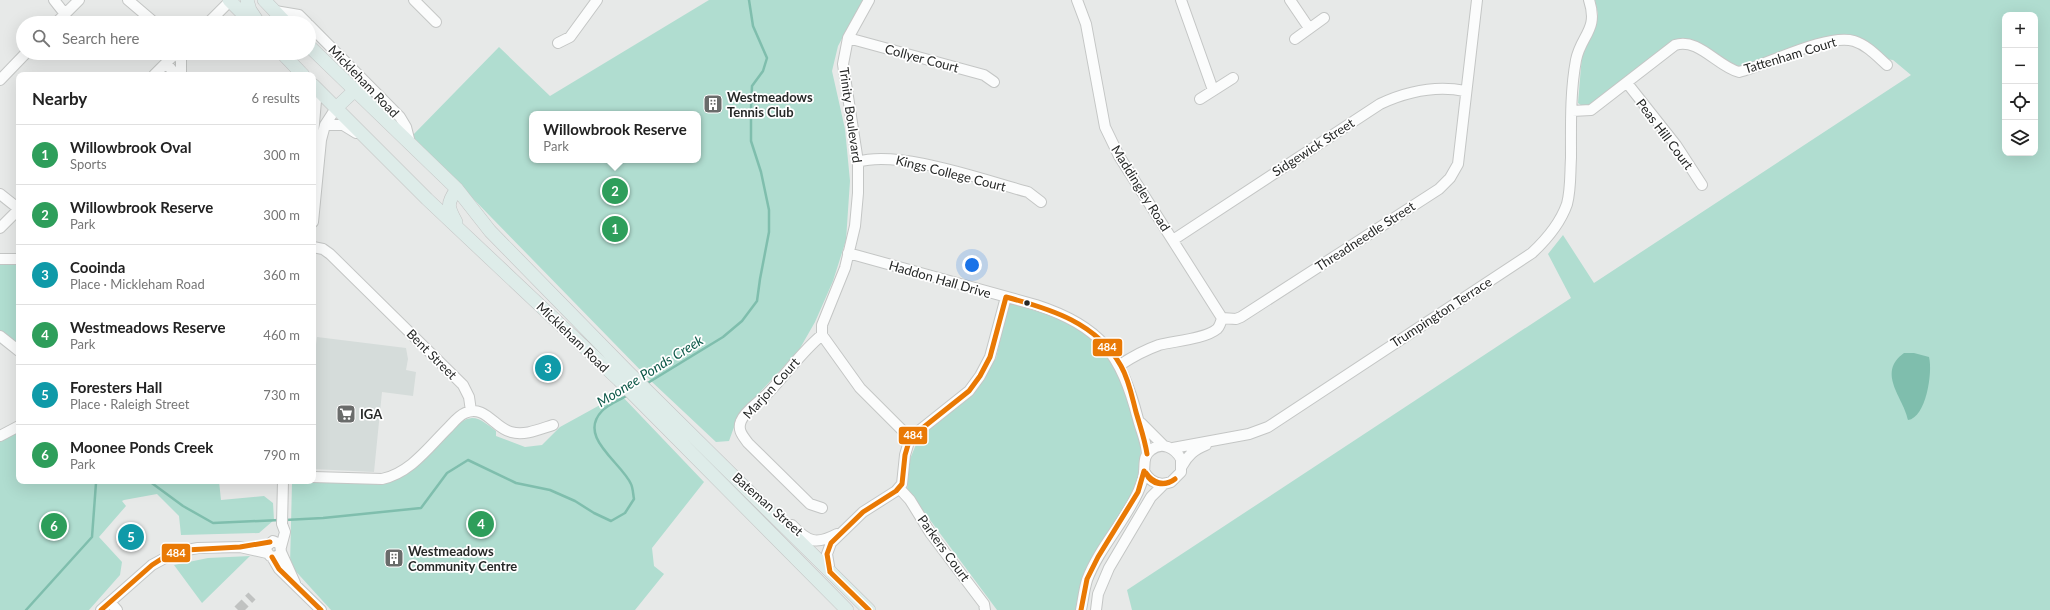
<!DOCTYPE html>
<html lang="en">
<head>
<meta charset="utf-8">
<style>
  :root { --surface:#fff; --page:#f6f6f6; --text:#222; --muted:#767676; --line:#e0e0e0; --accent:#ea580c }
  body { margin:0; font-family:Lato,sans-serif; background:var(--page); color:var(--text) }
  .controls { position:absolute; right:12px; top:12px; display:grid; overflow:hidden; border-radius:8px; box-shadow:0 4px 16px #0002 }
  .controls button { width:36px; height:36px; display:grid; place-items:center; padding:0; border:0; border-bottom:1px solid var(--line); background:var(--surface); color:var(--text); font:20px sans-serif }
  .you { position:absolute; left:972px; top:265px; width:14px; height:14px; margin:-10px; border:3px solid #fff; border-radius:50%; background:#1a73e8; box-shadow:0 0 0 6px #1a73e833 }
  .badge { display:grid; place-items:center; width:26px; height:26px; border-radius:50%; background:var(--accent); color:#fff; font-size:13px; font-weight:700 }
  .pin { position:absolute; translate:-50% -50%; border:2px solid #fff; box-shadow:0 1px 4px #0006 }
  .popup { position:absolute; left:529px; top:111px; width:172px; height:52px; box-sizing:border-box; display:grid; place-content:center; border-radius:8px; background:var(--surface); filter:drop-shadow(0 1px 3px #0005); font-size:13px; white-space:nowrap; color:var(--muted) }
  .popup b { font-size:15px; color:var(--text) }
  .popup::after { content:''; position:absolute; left:50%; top:100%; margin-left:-8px; border:8px solid transparent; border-top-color:var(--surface) }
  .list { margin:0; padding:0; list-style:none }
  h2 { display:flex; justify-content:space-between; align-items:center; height:52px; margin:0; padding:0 16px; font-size:17px }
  h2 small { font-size:13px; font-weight:400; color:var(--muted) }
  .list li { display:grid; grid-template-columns:26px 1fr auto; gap:12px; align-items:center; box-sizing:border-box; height:60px; padding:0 16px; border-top:1px solid var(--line) }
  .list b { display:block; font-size:15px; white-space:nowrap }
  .list p { margin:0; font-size:13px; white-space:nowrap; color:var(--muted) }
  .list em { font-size:13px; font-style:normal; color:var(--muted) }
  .icon { flex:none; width:22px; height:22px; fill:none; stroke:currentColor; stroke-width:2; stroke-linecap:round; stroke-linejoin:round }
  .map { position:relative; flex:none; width:2050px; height:610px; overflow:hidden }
  .search { position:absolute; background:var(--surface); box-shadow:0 4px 16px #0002; left:16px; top:16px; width:300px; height:44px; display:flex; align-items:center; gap:10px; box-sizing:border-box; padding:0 14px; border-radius:22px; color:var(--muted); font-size:15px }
  .panel { position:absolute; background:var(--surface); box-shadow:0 4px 16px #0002; left:16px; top:72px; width:300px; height:412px; border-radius:8px }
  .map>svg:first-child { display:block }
  .built { fill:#d5dcda }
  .green { fill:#b0ddd0; fill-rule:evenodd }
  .water { fill:#7fbead }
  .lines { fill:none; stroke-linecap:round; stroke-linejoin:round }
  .stream { stroke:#7fbead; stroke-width:2.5 }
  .minor-tunnel { stroke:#c0c2c1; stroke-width:10; stroke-dasharray:10 5; stroke-linecap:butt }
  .minor-casing { stroke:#c4c6c5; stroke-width:12 }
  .major-casing { stroke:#c3c4c4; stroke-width:14 }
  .minor { stroke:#fbfcfc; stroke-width:10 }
  .major { stroke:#deece9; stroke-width:13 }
  .bus-1-casing { stroke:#fff; stroke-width:8 }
  .bus-1 { stroke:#e97904; stroke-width:5 }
  .bus-dot { fill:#262827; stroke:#fff; stroke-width:1.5 }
  .labels { text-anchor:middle; stroke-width:3.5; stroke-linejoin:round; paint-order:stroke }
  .street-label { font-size:13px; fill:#262827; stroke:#fff }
  .poi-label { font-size:13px; font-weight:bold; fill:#262827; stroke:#fff; text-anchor:start }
  .water-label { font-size:14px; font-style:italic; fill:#0e5949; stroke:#fff }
  .line-badge { stroke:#fff; stroke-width:1.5 }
  .badge-label { font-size:11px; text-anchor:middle; font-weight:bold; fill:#fff }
</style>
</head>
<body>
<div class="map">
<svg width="2050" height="610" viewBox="0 0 2050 610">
  <rect width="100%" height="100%" fill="#e7e9e8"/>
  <path class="built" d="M317,337L406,348L408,359L406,370L416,372L413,396L382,392L374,472L313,469V365Z"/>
  <path class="green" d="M709,0H863L838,46L832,71L845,129L850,181L846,240L833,281L815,322L799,350L738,416L729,441L716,442L651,381L412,136L499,47L550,96ZM532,114H698V160H532Z
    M1595,0H2050V610H1132L1127,590L1571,298L1548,254L1563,235L1594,283L1911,75L1893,60L1886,59L1851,37L1738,69L1691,39L1678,40L1585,108L1578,103L1582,55L1592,35L1598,14ZM2005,15H2035V153H2005Z
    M0,262L19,263V348L0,333Z
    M1009,303L1060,318L1086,333L1116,368L1130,404L1134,424L1141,442L1140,471L1135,492L1077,610H997L907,489L910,459L917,442L927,428L971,396L996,358Z
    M620,394L704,482L652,548L654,566L664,574L635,610H331L290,565L292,483H386C407,476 423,460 439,445C448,437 458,419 472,418C481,418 489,426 496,431V436L525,447L542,445L560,427Z
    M19,432V481H219L221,500L264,496L273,503L274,520L259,533L181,535L179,516L157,494L124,500L122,501L126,506L99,537L122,562L120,575L89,610H0V441Z
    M250,556L202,603L174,565L208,558Z"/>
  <path class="water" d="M1904,353H1914L1929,357C1933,372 1926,418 1908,420C1904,398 1876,373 1904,353Z"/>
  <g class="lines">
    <path class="stream" d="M646,384L723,337L742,321L757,301L760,279L769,232V210L761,172L751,141V108L752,86L763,71L767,58L753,26L749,0
      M149,481L183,506L213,523L280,520
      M285,520L323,518L421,508L447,473L468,460L516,483L550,490L575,501L594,513L611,521L625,513L634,499C633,494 633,488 631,484C621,462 577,437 602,411C608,404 620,400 628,395
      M26,610L92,537L96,483L99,481"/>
    <path class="minor-tunnel" d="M238,610L252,596"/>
    <g class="minor-casing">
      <path id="minor" d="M54,0L65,14
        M128,0L155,23
        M414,0L436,22
        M869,0L848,38L843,64L858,162V193L855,226L845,268L822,325V335L860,388L910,438
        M1077,0L1086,24L1105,127L1119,156L1222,318
        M1181,0L1213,90
        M1290,0L1309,28
        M275,11L299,15L307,23
        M56,23L79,0
        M208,23L230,1
        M309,25L400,117L406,127L410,143
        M848,38L984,75L994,82
        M1295,39L1324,18
        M558,43L570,37L597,0
        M176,53L181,60V75
        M166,63L176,75
        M154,75L176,53
        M0,80L26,53
        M1627,83L1676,145L1702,185
        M1200,99L1233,78
        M1572,111L1591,110L1675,45C1698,37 1718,67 1739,72C1768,64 1828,33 1854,41C1867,45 1877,56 1887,65
        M325,125H343L356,133
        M314,158L313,135L317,89
        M858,162C898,149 986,181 1028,192L1041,202
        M0,194L19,209L0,228
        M313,222L321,140L325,125L336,108
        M1173,240L1380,104C1408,91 1435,85 1465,91
        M313,247L323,249L330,254L463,385L469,397L471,411
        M848,253L1036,305C1101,326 1121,354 1138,419C1141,431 1146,440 1147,454
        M0,259H19
        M1222,318L1236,319L1241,317L1439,189L1450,178L1458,164L1477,0
        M0,336L19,351
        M1120,365C1132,357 1145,350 1159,345C1174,341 1205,339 1217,329C1220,326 1221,322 1222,318
        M1141,423L1164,446
        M0,436L19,426
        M1173,448L1249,434L1268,427L1532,253C1547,239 1560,224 1567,204C1571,189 1570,173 1571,158C1571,126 1570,92 1576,60C1581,35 1599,30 1589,0
        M1182,466C1188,455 1194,450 1206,445
        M313,477L382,479C410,473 428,448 447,429C452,424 458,416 465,413C485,404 494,428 511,432C525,436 540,429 553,425
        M899,488L910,500L931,534L984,604L985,610
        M822,508L810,504L748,443C743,436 737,430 741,421C745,411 759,402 767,394C786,375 801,352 822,335
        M792,525C808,542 816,545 837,534
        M281,547L285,532L282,524L283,481
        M281,552L277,557L270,556L266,550L267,546L273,541L280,544L281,552L295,583
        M272,557L279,569L321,610
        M830,572L827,554L831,543L863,512L896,491L902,484L905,455L910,438L969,391L980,376L990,357L1006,297
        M110,602L117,610
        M101,610L152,565L176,552L198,548L240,547L267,553
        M1081,610C1083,600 1084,590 1087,580C1099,548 1124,523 1138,492C1140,487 1144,478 1144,472C1145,463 1143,456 1151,450C1162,441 1175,448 1181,459V472L1171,482C1160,486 1150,483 1144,471
        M1096,610L1098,594L1109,568L1151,497L1164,484"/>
    </g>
    <g class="major-casing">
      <path id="major" d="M229,0L252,23
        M247,0L250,10L258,22
        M264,0L286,23
        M309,46L457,189L490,231L628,372L869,610
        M282,53L303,75
        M313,85L427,199L619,380L847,610
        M336,108L354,91
        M456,222C448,207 446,204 457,189"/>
    </g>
    <use href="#minor" class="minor"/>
    <use href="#major" class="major"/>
    <g class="bus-1-casing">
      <path id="bus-1" d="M1006,297C1051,309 1097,323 1121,366C1129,380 1132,397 1136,412C1140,426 1145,440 1147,454
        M1146,473C1153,483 1164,487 1175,479
        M1146,473C1151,485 1165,487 1175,479
        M272,557L279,569L321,610
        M830,572L827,554L831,543L863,512L896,491L902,484L905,455L910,438L969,391L980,376L990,357L1006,297
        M830,572L869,610
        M101,610L152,565L166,556L186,550L240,547L270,542
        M1081,610L1087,579L1098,557L1138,492L1144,471"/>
    </g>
    <use href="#bus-1" class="bus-1"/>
  </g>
  <defs>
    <g id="building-square" transform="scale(1)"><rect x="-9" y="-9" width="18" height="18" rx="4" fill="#6a6c6b" stroke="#fff"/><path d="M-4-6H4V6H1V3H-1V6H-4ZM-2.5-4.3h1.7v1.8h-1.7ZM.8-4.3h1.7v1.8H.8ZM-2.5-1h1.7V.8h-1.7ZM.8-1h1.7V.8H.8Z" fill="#fff"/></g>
    <g id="supermarket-square" transform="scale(1)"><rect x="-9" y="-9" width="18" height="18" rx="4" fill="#6a6c6b" stroke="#fff"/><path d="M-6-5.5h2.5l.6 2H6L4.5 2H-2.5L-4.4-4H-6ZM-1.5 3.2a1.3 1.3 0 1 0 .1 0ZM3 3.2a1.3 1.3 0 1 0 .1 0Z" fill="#fff"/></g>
  </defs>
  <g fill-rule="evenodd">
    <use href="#building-square" x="713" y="104"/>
    <use href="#supermarket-square" x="346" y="414"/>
    <use href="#building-square" x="394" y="558"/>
  </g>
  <circle class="bus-dot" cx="1027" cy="303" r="3.5"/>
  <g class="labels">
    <g class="street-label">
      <text transform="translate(1790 55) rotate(-17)" y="5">Tattenham Court</text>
      <text transform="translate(922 58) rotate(15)" y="5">Collyer Court</text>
      <text transform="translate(364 81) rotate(46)" y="5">Mickleham Road</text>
      <text transform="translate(851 115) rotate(82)" y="5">Trinity Boulevard</text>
      <text transform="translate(1665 134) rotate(53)" y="5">Peas Hill Court</text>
      <text transform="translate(1313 147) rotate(-33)" y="5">Sidgewick Street</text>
      <text transform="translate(951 173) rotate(14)" y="5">Kings College Court</text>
      <text transform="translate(1141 188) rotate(58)" y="5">Maddingley Road</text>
      <text transform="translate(1365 236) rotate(-33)" y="5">Threadneedle Street</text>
      <text transform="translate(940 279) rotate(16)" y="5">Haddon Hall Drive</text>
      <text transform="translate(1441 312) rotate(-33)" y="5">Trumpington Terrace</text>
      <text transform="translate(573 337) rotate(44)" y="5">Mickleham Road</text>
      <text transform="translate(432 354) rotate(45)" y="5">Bent Street</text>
      <text transform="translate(771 388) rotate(-48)" y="5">Marjon Court</text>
      <text transform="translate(768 504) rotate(41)" y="5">Bateman Street</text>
      <text transform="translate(944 548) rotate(54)" y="5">Parkers Court</text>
    </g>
    <g class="poi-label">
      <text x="727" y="102">Westmeadows<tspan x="727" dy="15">Tennis Club</tspan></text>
      <text x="360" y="419">IGA</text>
      <text x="408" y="556">Westmeadows<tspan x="408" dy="15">Community Centre</tspan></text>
    </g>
    <g class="water-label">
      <text transform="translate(650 371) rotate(-32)" y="5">Moonee Ponds Creek</text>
    </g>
  </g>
  <g class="line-badge">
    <rect x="1092" y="338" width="31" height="19" rx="4" fill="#e97904"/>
    <rect x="898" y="426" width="30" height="19" rx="4" fill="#e97904"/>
    <rect x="161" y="543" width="30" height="20" rx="4" fill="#e97904"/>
  </g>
  <g class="badge-label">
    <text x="1107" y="351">484</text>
    <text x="913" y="439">484</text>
    <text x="176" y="557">484</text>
  </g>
</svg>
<div class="controls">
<button>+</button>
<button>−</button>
<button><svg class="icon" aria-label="locate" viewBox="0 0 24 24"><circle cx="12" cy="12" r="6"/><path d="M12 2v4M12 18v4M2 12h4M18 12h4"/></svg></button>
<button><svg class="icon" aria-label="layers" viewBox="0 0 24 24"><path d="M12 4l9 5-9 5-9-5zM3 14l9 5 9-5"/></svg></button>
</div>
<div class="you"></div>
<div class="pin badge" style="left:615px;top:229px;background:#2e9e5b">1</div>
<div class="pin badge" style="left:615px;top:191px;background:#2e9e5b">2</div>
<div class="popup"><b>Willowbrook Reserve</b>Park</div>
<div class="pin badge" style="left:548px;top:368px;background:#0f9aa8">3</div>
<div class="pin badge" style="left:481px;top:524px;background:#2e9e5b">4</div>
<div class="pin badge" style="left:131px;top:537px;background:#0f9aa8">5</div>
<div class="pin badge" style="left:54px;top:526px;background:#2e9e5b">6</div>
<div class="search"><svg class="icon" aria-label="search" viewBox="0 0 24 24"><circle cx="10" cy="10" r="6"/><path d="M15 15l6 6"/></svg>Search here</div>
<section class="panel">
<h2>Nearby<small>6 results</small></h2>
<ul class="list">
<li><span class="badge" style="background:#2e9e5b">1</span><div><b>Willowbrook Oval</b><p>Sports</p></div><em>300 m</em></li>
<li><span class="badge" style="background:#2e9e5b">2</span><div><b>Willowbrook Reserve</b><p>Park</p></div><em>300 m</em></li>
<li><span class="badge" style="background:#0f9aa8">3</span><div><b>Cooinda</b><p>Place · Mickleham Road</p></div><em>360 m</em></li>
<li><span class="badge" style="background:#2e9e5b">4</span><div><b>Westmeadows Reserve</b><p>Park</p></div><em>460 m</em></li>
<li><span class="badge" style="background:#0f9aa8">5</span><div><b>Foresters Hall</b><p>Place · Raleigh Street</p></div><em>730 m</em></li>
<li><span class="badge" style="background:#2e9e5b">6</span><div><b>Moonee Ponds Creek</b><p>Park</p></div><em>790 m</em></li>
</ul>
</section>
</div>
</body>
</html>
